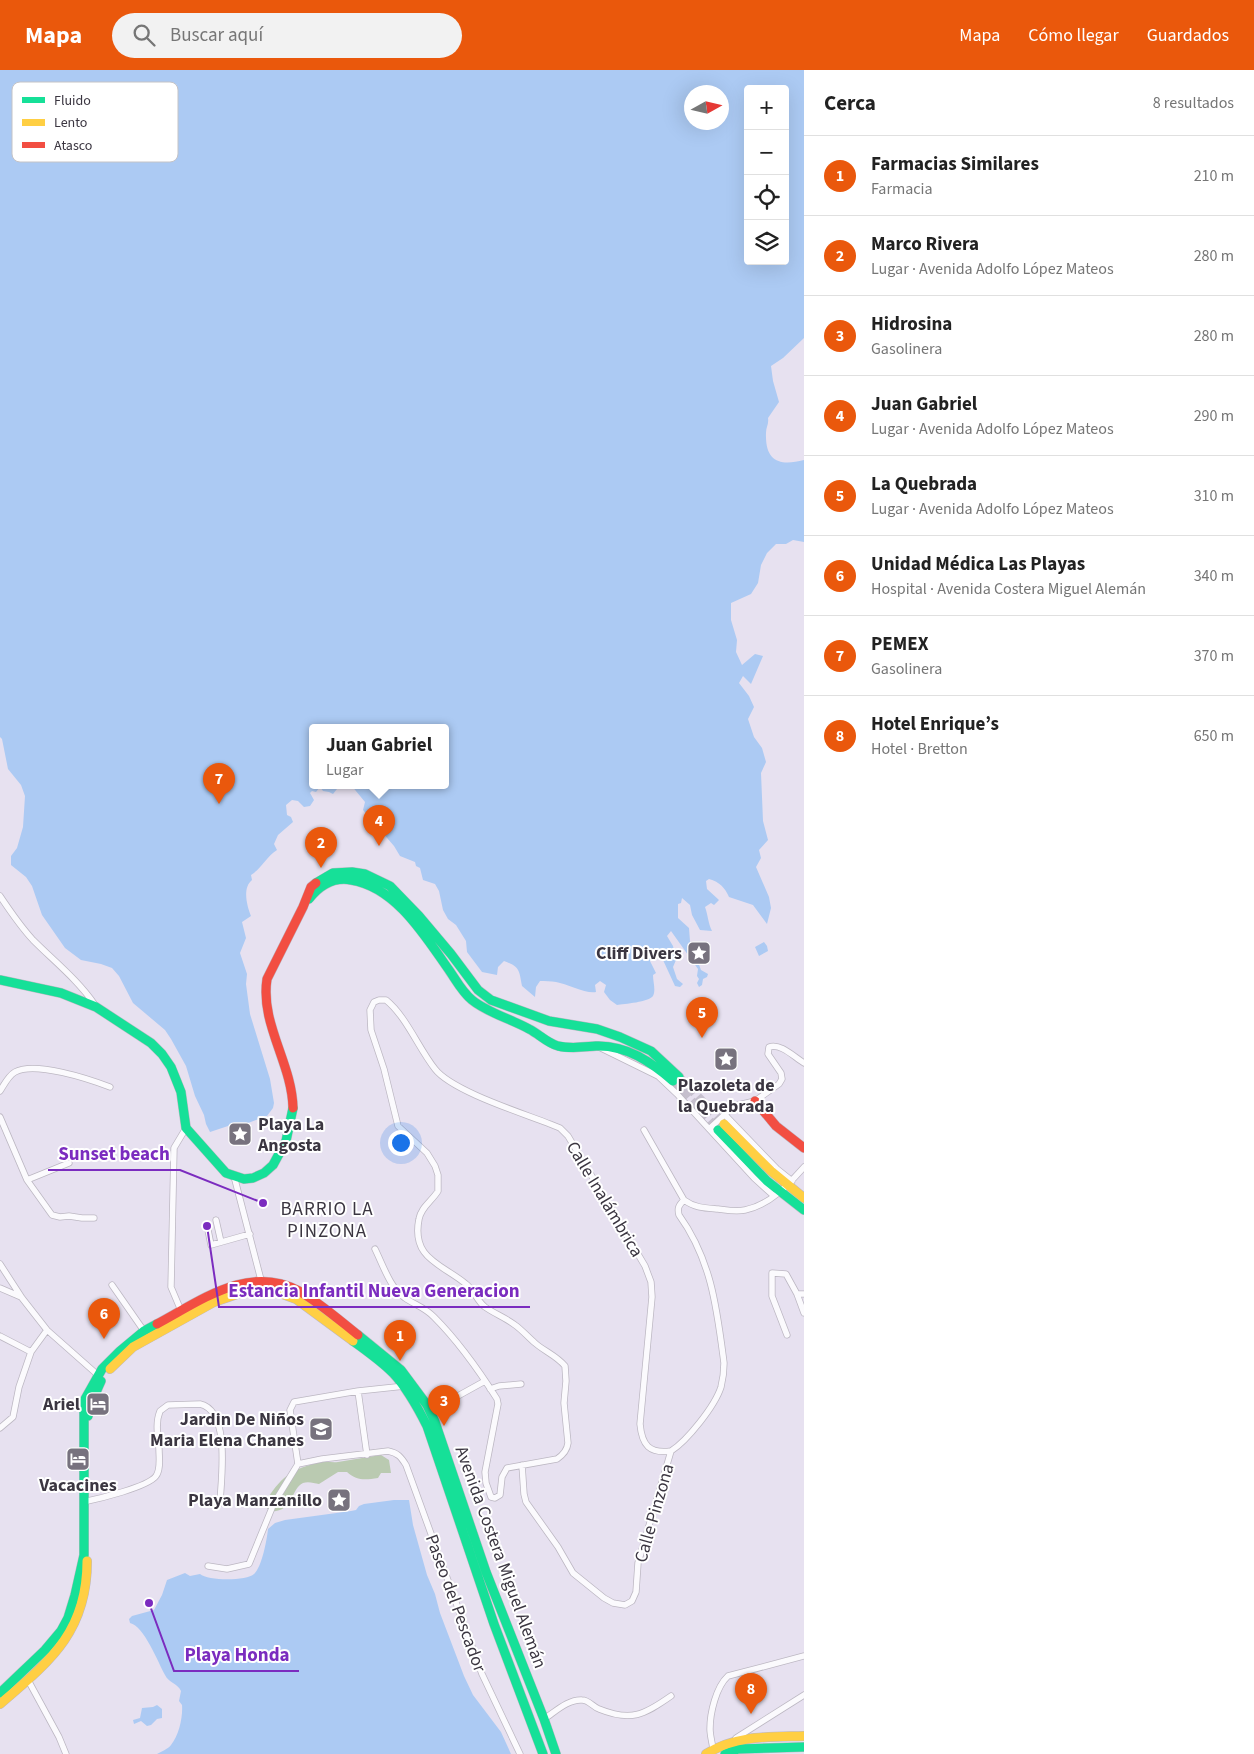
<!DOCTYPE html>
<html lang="es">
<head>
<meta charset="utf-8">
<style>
  :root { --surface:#fff; --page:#f2f2f2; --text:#222; --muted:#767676; --line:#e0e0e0; --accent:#ea580c }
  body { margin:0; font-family:"Source Sans 3",sans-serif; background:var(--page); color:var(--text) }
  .controls { position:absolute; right:15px; top:15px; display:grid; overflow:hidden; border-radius:5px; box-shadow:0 5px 20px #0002 }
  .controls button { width:45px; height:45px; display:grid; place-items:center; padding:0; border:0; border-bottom:1px solid var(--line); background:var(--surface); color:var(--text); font:25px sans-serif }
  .compass { position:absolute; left:684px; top:15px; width:45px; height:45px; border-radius:50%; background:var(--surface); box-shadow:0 5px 20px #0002; rotate:82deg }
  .you { position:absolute; left:400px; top:1072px; width:18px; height:18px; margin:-12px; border:4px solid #fff; border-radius:50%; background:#1a73e8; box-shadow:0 0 0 8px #1a73e833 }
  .badge { display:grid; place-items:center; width:32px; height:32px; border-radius:50%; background:var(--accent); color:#fff; font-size:16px; font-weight:700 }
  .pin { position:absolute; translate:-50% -41px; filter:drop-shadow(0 1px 2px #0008) }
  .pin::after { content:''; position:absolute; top:26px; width:18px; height:15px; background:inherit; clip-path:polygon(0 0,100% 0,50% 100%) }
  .popup { position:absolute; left:309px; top:654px; width:140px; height:65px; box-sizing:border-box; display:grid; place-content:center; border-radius:5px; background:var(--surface); filter:drop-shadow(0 1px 4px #0005); font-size:16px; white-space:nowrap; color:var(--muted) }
  .popup b { font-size:19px; color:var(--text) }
  .popup::after { content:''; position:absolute; left:50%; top:100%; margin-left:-10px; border:10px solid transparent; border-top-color:var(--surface) }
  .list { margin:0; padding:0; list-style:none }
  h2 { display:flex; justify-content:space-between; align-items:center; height:65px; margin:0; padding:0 20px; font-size:21px }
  h2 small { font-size:16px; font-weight:400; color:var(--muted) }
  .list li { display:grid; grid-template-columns:32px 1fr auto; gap:15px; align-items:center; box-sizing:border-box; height:80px; padding:0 20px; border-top:1px solid var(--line) }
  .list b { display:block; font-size:19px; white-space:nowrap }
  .list p { margin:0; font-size:16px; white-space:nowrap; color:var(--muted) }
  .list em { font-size:16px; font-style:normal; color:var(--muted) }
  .icon { flex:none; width:28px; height:28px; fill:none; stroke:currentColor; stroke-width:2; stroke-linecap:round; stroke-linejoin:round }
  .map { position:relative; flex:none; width:804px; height:1684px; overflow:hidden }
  header { display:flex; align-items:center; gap:30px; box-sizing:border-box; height:70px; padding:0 25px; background:var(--accent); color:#fff }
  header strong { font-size:24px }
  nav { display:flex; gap:28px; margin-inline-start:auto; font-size:18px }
  .search { width:350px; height:45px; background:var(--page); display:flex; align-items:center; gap:12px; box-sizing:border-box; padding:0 18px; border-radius:28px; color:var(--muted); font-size:19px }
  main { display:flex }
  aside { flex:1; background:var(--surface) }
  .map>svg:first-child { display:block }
  .forest { fill:#bacab1 }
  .water { fill:#accaf3; fill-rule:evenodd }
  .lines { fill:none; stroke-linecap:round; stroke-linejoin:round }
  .primary-tunnel { stroke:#c5bfcd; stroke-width:9; stroke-dasharray:9 4.5; stroke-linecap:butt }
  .street-casing { stroke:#bcb7c2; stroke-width:7 }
  .fast-casing { stroke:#bcb7c2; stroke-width:10 }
  .slow-casing { stroke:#bcb7c2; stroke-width:10 }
  .jam-casing { stroke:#bcb7c2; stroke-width:10 }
  .street { stroke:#fbfafd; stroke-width:5.5 }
  .fast { stroke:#16e098; stroke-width:9 }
  .slow { stroke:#ffcf43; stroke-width:9 }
  .jam { stroke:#f24e42; stroke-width:9 }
  .labels { text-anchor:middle; stroke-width:4; stroke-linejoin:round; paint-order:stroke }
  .poi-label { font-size:18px; font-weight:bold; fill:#3b3641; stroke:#fff; text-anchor:end }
  .street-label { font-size:18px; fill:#3b3641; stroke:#fff }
  .neighbourhood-label { font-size:19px; letter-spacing:1px; fill:#3b3641; stroke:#fff }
  .key { fill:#fff; stroke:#c4c3c6; stroke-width:1 }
  .key-label { font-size:14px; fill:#3b3641 }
  .leader { fill:none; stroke:#7b2cbf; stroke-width:2 }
  .callout-dot { fill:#7b2cbf; stroke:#fff; stroke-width:2 }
  .callout-label { font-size:19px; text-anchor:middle; font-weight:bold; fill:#7b2cbf; stroke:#fff; stroke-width:4; stroke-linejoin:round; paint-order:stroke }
</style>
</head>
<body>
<header>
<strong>Mapa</strong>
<div class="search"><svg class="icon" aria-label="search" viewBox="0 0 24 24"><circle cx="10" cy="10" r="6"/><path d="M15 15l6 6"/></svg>Buscar aquí</div>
<nav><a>Mapa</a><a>Cómo llegar</a><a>Guardados</a></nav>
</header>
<main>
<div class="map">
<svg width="804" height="1684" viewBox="0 0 804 1684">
  <rect width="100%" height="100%" fill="#e7e1f0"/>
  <path class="forest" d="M381,1385L389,1390L391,1403H381L378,1408C365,1410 357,1411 347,1402H338L319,1414C314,1413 308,1411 303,1413C291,1419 294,1438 276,1441C270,1442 267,1439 264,1434C280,1408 291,1398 322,1392C327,1391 333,1393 338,1392C352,1390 366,1387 381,1385Z"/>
  <path class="water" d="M0,0H804V268L783,288L771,296L773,311L779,332L768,348C769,354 766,357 766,363C765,392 780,396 804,390V472L793,470L786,474H776L767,483L761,495L758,513L751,524L731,533V550L737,570L736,582L742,595L755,584L763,586L751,614L743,606L739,613L749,626L754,637L748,649L754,667L762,678L766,692L761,703L763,751L768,770L759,780L761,788L756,797L769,827L771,838L767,854L753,835L729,827C725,818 720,812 709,809L706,811L707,819L719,830L714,835L711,833L705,837C708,845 708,853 712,861L700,860L692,845L690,835L682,828L681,833L678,834V848L689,858L690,871L701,900L708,904L707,907L703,909L702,915L699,917L697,913L699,909L697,906L698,899L671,861L667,866L673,876L676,890L673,897L677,909L683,914L680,917L675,916L663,890L654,884L650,891L656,903L653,905C653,912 656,920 653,926C649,932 624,934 617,935L610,930L604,922L606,915L600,911L595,915L596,922C586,924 567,914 556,912C551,911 545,911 540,911L536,917L535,927L522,916C519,900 520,897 504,891L498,897L497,905L482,902L467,882L466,871L456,855L448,849L443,840L439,821L435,814L423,810L420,798L416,796L415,792L400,786L394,776L363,740L365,732L351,715H445V657H313V715H338L337,719L333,724L329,722L323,721L320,717L316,722L312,721L310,723L314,730L310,736L304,737L298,731L292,730L286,735L287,745L291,747L293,752L278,765L274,774L277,780C266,787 262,798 251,805L252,810C242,818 247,836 251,846L242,852L246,868L240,883L247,904L246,914L250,944L270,1009L274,1033L273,1038L267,1046L248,1053L228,1056L210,1062L206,1054L204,1045L195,1026L186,996L171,969L165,960L133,933L119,906L112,898L101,894L81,890L65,878L42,845L32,816L26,807L11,795V786L17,778L23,757L25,726L21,715L8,699L2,669L0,667ZM748,19H785V191H748ZM722,22V52H692V22Z
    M764,872L767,876L768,881L759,886L755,877Z
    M394,1430H409L413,1455L427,1505L435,1524L440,1543L464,1606L473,1625L501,1662L511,1684H157C162,1681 168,1679 171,1675C179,1665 183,1647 182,1635L179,1631L181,1621C177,1613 169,1613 165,1605C158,1592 144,1556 130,1553L129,1549L132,1546L154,1540L162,1525L167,1510L185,1503L190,1506L200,1504C208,1511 247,1511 254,1504C262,1497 267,1469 268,1459L275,1453L285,1450L351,1441L356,1440L359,1436L364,1434Z
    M157,1635L162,1639V1648L157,1649L151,1655L147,1656L141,1651L134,1654L133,1650L140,1648L142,1638L153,1637Z"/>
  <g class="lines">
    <path class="primary-tunnel" d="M679,1007L724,1054
      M673,1011L718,1060"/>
    <g class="street-casing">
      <path id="street" d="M0,826C10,841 21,857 33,870C55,892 78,910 95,935
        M601,978L658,1006L677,1024L754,1108L774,1126
        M0,1021C4,1015 8,1006 15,1002C35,991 89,1009 110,1017
        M725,1045L777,1099L792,1111
        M0,1047L27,1110L52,1145L60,1147L69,1146L82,1148H94
        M709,1059L734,1036L755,1031L779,1014L782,1009L781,1003L768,984L769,977C781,973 794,987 804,993
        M644,1060L684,1130C695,1138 705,1138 718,1139C726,1140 736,1142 745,1140C770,1135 788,1115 804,1097
        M234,1106L261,1210
        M27,1110L69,1093
        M216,1150L221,1172
        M208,1160L211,1175L250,1164
        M375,1179C383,1195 390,1218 405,1228C415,1235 424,1237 434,1247C459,1272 478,1299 497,1329L498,1334L485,1402L486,1413L491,1427L495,1428L500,1425L502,1407L507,1398L557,1389C563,1385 567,1381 568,1373L564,1333L566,1311L565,1296C557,1286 544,1281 535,1273C528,1267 522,1260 515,1255C506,1248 495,1244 485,1237C477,1231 474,1220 466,1214C442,1194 411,1189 419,1149C421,1137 432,1131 438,1121V1105L435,1096L427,1083L398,1056L384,999L371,960L370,940L374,932L379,930H386C406,946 419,979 435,999C452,1021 522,1043 550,1054L560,1058L568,1066L645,1196L651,1212L652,1227L640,1354C642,1375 649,1384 671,1381
        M0,1194L22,1228L47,1260L99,1306
        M112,1215L144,1261
        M0,1218L21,1227
        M804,1224H797L804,1243
        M182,1243L171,1217L174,1078L186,1058
        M787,1265L772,1226V1203L786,1204L797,1224
        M0,1266L31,1282
        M490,1319L499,1316L521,1314
        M358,1321L367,1385
        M429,1342L485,1311
        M0,1358L13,1347L19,1317L31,1282L47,1260
        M298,1394L322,1389L388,1381C398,1383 401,1387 406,1395L482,1604L520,1684
        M298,1394L290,1340L294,1332L358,1321L405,1316
        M522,1395L524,1424L526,1432L558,1477L573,1503L604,1528L613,1533L625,1535L632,1531L636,1522L638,1493L671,1381C687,1371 715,1336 721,1317C723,1309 724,1301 724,1293C717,1240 712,1191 679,1145C677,1138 679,1135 684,1130
        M83,1432C98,1429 148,1417 156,1406C161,1399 159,1387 159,1379C158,1367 155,1353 160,1341L168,1335L200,1334C231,1341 221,1409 220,1433
        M208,1496L227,1499L249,1494L274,1433L298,1394
        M28,1610L59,1667L66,1684
        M544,1649C555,1642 568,1629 582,1630C589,1630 593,1637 599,1639C631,1652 644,1645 671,1626
        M736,1668L804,1625
        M713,1679C712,1672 710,1665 710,1659C710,1643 716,1617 728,1606L804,1586"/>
    </g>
    <g class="fast-casing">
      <path id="fast" d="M316,813L333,803L352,802L365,804L390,816L419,846L451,884L478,920L491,930L549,951L597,959L620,967L651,981L679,1007
        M309,829C320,815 334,807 351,810C396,817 425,866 449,900C456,910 462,922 472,930C488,943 511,949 529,959C539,964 547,973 558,976C571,979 583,977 596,976C627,975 651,992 673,1011
        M0,910L61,923L96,937L151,973L162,984L171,997L181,1022L186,1058L226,1103L244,1109L253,1108L264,1103L273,1095L286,1071L293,1038
        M718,1060L767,1111L804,1140
        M358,1265L401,1300L427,1335L435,1352L486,1502L544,1649L556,1684
        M353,1271C367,1281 381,1291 393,1303C407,1318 418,1338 427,1356L494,1554L543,1684
        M88,1346L90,1336L101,1311
        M0,1623L45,1580L61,1561L68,1548L75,1525L84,1485V1331L102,1299L120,1281L144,1261L157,1254
        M725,1684L738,1679L804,1677"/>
    </g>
    <g class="slow-casing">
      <path id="slow" d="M724,1054L771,1101L804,1128
        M110,1299L133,1277L214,1232L246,1221L277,1222L296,1229L353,1271
        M0,1634C50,1591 87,1562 87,1491
        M706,1684C736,1665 769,1667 804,1666"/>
    </g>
    <g class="jam-casing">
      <path id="jam" d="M755,1031L776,1056L804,1078
        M293,1038C292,993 260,954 267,909L303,837L311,817L316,813
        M157,1254C202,1230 249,1194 299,1221C320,1233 339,1250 358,1265"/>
    </g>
    <use href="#street" class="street"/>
    <use href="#fast" class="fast"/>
    <use href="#slow" class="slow"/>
    <use href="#jam" class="jam"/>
  </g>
  <defs>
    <g id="sight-square" transform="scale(1.25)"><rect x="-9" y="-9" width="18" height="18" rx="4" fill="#77727e" stroke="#fff"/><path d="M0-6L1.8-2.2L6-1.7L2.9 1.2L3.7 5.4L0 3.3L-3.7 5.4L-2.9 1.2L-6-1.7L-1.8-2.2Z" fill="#fff"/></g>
    <g id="hotel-square" transform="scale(1.25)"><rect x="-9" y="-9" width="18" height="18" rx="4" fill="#77727e" stroke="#fff"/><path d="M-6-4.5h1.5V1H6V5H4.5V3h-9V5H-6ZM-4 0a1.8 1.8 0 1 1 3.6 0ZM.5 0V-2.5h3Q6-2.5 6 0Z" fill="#fff"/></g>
    <g id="school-square" transform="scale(1.25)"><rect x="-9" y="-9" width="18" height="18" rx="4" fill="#77727e" stroke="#fff"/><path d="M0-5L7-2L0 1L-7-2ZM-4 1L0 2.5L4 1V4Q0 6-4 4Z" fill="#fff"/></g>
  </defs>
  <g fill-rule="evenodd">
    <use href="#sight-square" x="699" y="883"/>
    <use href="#sight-square" x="726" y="989"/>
    <use href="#sight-square" x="240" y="1064"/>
    <use href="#hotel-square" x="98" y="1334"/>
    <use href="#school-square" x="321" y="1359"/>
    <use href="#hotel-square" x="78" y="1389"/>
    <use href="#sight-square" x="339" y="1430"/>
  </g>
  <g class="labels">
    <g class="poi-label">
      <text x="682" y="889">Cliff Divers</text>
      <text x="726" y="1021" text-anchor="middle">Plazoleta de<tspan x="726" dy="21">la Quebrada</tspan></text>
      <text x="258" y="1060" text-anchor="start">Playa La<tspan x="258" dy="21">Angosta</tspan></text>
      <text x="80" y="1340">Ariel</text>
      <text x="304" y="1355">Jardin De Niños<tspan x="304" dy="21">Maria Elena Chanes</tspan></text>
      <text x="78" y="1421" text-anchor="middle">Vacacines</text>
      <text x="322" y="1436">Playa Manzanillo</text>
    </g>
    <g class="street-label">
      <text transform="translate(605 1129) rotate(59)" y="6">Calle Inalámbrica</text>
      <text transform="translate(654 1443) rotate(-74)" y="6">Calle Pinzona</text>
      <text transform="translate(501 1487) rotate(70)" y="6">Avenida Costera Miguel Alemán</text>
      <text transform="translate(456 1533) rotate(70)" y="6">Paseo del Pescador</text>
    </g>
    <g class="neighbourhood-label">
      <text x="327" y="1145">BARRIO LA<tspan x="327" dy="22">PINZONA</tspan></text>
    </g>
  </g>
  <rect x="12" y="12" width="166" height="80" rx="8" class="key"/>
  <rect x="22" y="27" width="23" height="6" fill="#16e098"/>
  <rect x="22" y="49" width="23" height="7" fill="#ffcf43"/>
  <rect x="22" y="72" width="23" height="6" fill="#f24e42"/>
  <g class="key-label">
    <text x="54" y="35">Fluido</text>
    <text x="54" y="57">Lento</text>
    <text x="54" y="80">Atasco</text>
  </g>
  <path class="leader" d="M263 1133L180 1100H48M207 1156L219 1237H530M149 1533L174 1601H299"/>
  <g class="callout-dot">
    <circle cx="263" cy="1133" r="5"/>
    <circle cx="207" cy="1156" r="5"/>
    <circle cx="149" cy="1533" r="5"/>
  </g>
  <g class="callout-label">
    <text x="114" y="1090">Sunset beach</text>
    <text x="374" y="1227">Estancia Infantil Nueva Generacion</text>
    <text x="237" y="1591">Playa Honda</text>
  </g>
</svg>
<div class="controls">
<button>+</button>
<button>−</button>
<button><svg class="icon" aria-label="locate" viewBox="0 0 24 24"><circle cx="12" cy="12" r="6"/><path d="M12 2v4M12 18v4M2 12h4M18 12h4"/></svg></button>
<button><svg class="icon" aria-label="layers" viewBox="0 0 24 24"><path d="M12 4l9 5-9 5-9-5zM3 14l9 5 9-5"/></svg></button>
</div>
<svg class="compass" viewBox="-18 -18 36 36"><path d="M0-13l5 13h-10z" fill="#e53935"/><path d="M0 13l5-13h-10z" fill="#767676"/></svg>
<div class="you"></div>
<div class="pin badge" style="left:400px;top:1291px">1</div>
<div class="pin badge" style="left:321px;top:798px">2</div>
<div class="pin badge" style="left:444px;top:1356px">3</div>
<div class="pin badge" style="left:379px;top:776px">4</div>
<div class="popup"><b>Juan Gabriel</b>Lugar</div>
<div class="pin badge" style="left:702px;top:968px">5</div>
<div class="pin badge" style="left:104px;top:1269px">6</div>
<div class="pin badge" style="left:219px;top:734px">7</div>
<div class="pin badge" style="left:751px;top:1644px">8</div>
</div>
<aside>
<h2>Cerca<small>8 resultados</small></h2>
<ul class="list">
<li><span class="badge">1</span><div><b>Farmacias Similares</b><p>Farmacia</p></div><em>210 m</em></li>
<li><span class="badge">2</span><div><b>Marco Rivera</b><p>Lugar · Avenida Adolfo López Mateos</p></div><em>280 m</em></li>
<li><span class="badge">3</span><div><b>Hidrosina</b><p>Gasolinera</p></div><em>280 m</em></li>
<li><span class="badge">4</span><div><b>Juan Gabriel</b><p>Lugar · Avenida Adolfo López Mateos</p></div><em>290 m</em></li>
<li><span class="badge">5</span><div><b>La Quebrada</b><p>Lugar · Avenida Adolfo López Mateos</p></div><em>310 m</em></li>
<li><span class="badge">6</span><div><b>Unidad Médica Las Playas</b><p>Hospital · Avenida Costera Miguel Alemán</p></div><em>340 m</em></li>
<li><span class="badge">7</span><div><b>PEMEX</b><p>Gasolinera</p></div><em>370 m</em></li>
<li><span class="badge">8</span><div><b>Hotel Enrique’s</b><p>Hotel · Bretton</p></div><em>650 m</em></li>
</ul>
</aside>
</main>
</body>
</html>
